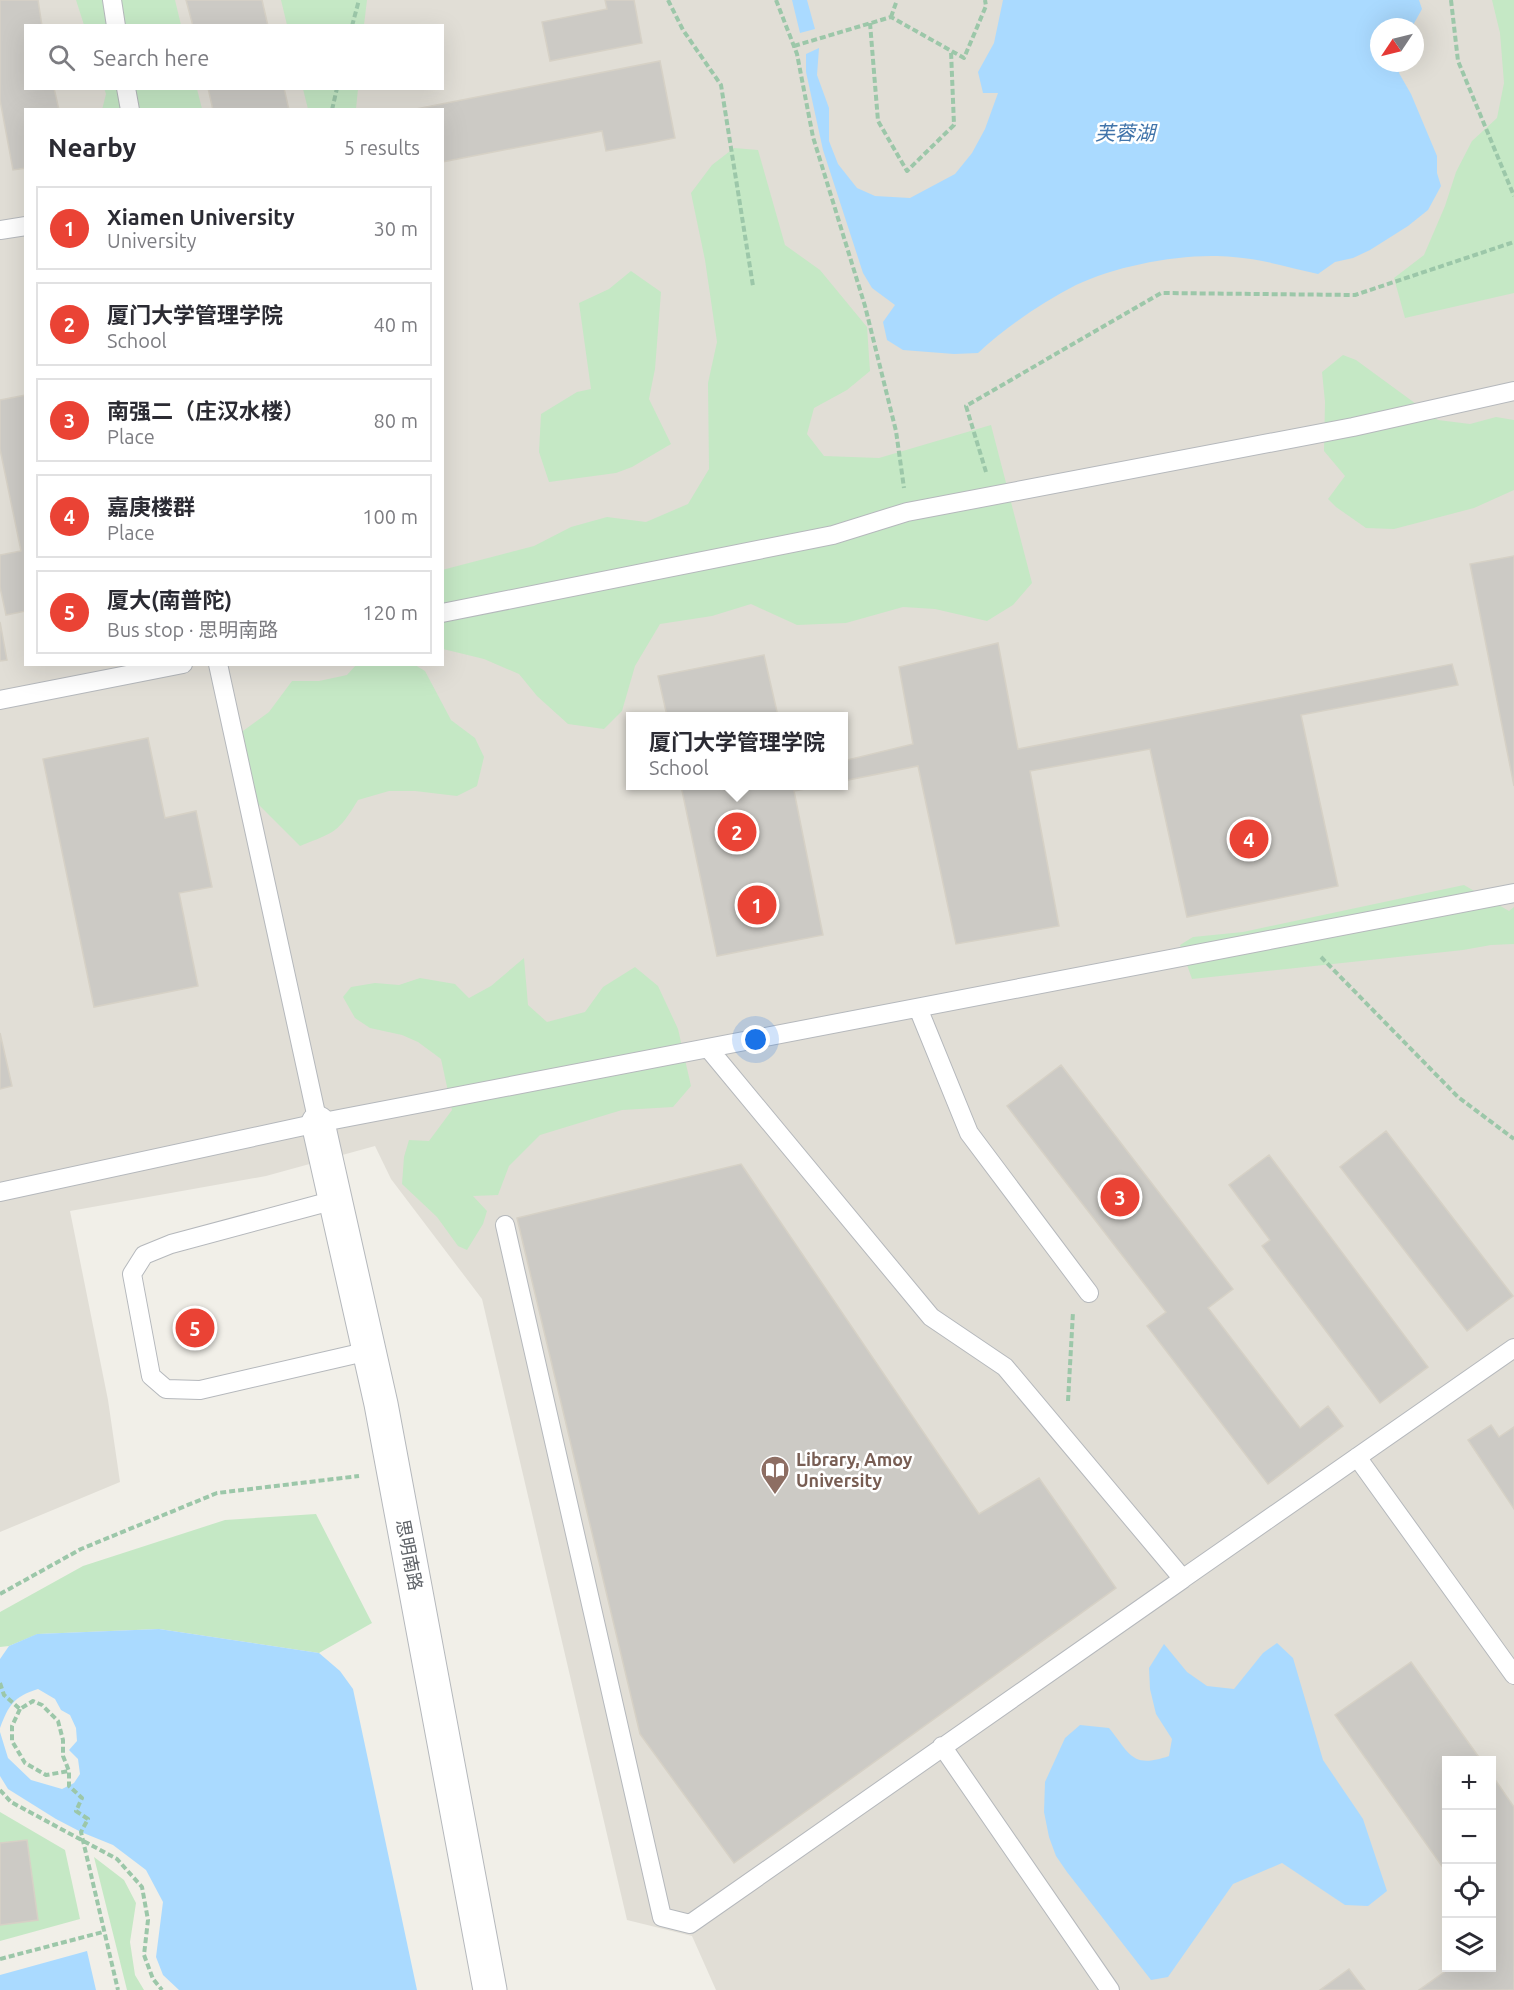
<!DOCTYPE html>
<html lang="en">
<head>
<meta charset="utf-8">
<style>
  :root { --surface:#fff; --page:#f7f7f7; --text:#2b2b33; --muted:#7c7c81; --line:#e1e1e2; --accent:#ea4335 }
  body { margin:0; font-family:Ubuntu,"Noto Sans SC",sans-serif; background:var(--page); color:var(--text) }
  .controls { position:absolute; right:18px; bottom:18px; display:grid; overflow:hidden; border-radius:0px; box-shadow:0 6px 24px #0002 }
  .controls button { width:54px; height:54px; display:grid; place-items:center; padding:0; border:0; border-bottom:2px solid var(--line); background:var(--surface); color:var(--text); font:30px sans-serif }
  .compass { position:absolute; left:1370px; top:18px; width:54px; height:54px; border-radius:50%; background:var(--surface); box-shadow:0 6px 24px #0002; rotate:235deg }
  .you { position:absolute; left:756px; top:1040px; width:21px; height:21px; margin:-15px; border:4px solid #fff; border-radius:50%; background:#1a73e8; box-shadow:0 0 0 9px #1a73e833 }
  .badge { display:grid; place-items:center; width:39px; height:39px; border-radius:50%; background:var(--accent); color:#fff; font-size:20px; font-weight:700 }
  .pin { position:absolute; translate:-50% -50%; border:3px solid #fff; box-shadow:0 2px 6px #0006 }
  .popup { position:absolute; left:626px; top:712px; width:222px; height:78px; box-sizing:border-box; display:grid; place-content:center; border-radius:0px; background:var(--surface); filter:drop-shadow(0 2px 4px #0005); font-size:20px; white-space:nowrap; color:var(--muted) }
  .popup b { font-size:22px; color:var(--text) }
  .popup::after { content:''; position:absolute; left:50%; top:100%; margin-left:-12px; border:12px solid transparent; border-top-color:var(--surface) }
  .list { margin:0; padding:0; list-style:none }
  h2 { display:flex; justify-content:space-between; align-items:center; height:78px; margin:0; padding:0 24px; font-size:26px }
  h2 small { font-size:20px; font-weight:400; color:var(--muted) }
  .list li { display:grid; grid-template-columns:39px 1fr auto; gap:18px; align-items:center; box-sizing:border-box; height:84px; margin:0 12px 12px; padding:0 12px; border:2px solid var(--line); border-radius:0px }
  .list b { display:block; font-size:22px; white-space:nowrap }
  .list p { margin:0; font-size:20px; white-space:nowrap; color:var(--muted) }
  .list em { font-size:20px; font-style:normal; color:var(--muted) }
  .icon { flex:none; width:33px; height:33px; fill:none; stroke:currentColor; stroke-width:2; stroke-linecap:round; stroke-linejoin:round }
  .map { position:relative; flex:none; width:1514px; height:1990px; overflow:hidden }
  .search { position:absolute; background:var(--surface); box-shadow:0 6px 24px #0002; left:24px; top:24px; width:420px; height:66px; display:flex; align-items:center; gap:15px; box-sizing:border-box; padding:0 21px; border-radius:0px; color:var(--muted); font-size:22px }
  .panel { position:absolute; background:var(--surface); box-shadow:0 6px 24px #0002; left:24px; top:108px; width:420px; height:558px; border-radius:0px }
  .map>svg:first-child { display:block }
  .education { fill:#e1ded6; fill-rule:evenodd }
  .green { fill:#c5e8c5 }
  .water { fill:#aadaff }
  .building { fill:#cccac5; stroke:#d6d1c6; stroke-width:1.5 }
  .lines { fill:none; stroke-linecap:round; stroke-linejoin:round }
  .service-casing { stroke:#b5b8bc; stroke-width:20 }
  .minor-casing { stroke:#b5b8bc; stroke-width:35 }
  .path { stroke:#9cc7a9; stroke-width:4; stroke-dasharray:6 3; stroke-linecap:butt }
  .service { stroke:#fff; stroke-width:18 }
  .minor { stroke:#fff; stroke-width:33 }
  .labels { text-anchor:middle; stroke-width:5; stroke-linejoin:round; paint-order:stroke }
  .education-label { font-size:18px; font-weight:bold; fill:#785e54; stroke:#fff; text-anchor:start }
  .street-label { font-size:18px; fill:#5f6368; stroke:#fff }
  .water-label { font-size:20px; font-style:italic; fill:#4174aa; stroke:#fff }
</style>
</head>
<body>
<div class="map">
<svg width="1514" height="1990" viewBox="0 0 1514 1990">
  <rect width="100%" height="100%" fill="#f1efe8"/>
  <path class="education" d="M0,0H1514V1990H716L692,1936L627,1920L482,1299L391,1179L375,1146L266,1176L70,1211L108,1400L120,1482L0,1532ZM26,26H442V88H26ZM1379,27H1415V63H1379ZM26,110H442V664H26ZM630,716H843V786H630ZM1446,1760H1492V1968H1446Z"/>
  <path class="green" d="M76,0H175L181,25H84Z
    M281,0H367L364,25H287Z
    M1492,0H1514V293L1405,318L1394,278L1424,255L1445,206L1456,172L1472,141L1497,118L1504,83L1500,33Z
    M104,88L197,89L202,109L102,110L106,94Z
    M303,89H358L356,109H308Z
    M734,148L758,150L785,245L820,270L867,327L870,371L847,390L814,408L807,434L824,456L879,458L991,425L1032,583L1013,605L987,621L935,609L903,607L846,623L797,625L751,604L712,616L660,624L635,666L622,711L604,729L568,724L537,696L519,674L484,659L443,649L442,570L534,546L571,527L607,517L646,522L688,504L709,469L708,383L717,342L705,260L691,193L712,165Z
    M631,271L661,292L655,369L649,399L671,444L632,467L616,473L549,482L539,452L541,414L577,392L591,389L579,303L609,289Z
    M1343,355L1356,360L1438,420L1470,424L1496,417L1514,420V490L1474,508L1394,529L1366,528L1336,507L1328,499L1345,476L1324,451L1325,402L1322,372Z
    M356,665H415L425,671L451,720L475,738L484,757L477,786L457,796L415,791H389L358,800C338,833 335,832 300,846L240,786L232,739L269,712L292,681H319L347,675Z
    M1464,885L1509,911L1514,907V944L1491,945L1463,950L1192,979L1180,945L1193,937L1243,932Z
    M524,958L528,1005L547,1022L585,1012L603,987L635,967L658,986L678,1029L691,1086L673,1107L622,1110L540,1135L509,1166L498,1195L473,1196L487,1211L483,1224L467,1250L458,1246L437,1217L402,1184L404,1157L409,1140L429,1141L452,1110L441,1059L418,1042L402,1035L370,1028L355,1018L343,997L351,987L375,983L399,985L420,978L455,984L469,998L491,986Z
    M316,1514L372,1623L319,1653L159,1629L38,1634L9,1646L0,1647V1612L83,1566L225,1520Z
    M0,1812L65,1850L80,1919L0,1941Z
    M94,1857L124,1880L136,1903L130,1942L135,1975L144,1990H127Z"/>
  <path class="water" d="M792,0H807L815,29L800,33Z
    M1003,0H1419L1422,9L1412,27H1379V63H1401L1399,73L1411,94L1437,156V173L1441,186L1428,210L1408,226L1370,250L1353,258L1335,262L1318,274C1290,268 1262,259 1233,257C1186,252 1118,265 1076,285C1041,303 1006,327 978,353L954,354L903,350L887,340L883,322L895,305L872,288L863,273L823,150L806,72V54L819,48L817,75L829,108V141L838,164L857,188L875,196L910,198L955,174L972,153L985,129L998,93H983L978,72L994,43Z
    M159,1629L319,1653L340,1671L353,1689L417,1990H179L163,1975L156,1957L163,1902L146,1870L113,1845L81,1832L56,1819L8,1789L0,1776V1732L8,1758L31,1780L62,1789L74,1783L80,1774L78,1759L69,1750L77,1741L76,1728L70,1715L61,1710L55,1699L38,1689C13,1697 9,1705 0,1728V1659L9,1646L37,1634Z
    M1277,1643L1293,1658L1323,1760L1363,1819L1387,1891L1368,1906L1345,1905L1282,1863L1233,1884L1168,1977L1151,1980L1067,1872L1056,1856L1049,1837L1044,1812L1045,1782L1065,1738L1080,1725L1109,1728C1130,1754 1132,1769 1169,1756L1172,1739L1156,1714L1150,1689L1149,1668L1164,1644L1187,1672L1207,1686L1234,1689L1263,1653Z
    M87,1951L96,1990H0V1975Z"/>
  <path class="building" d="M0,0H38L42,26H26V88H54L59,110H26V168L13,170L0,100Z
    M186,0H262L268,26H193Z
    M605,0H634L642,43L550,61L542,22L607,9Z
    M660,61L675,138L645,144L606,151L602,131L442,162V110H411Z
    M208,88H284L289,110H213Z
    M26,395V611L6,615L0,587V555L21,551L0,449V400Z
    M1514,556V786L1470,564Z
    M0,622L7,660L0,661Z
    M998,643L1018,749L1452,664L1458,685L1301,715L1338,886L1187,917L1150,749L1030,771L1059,926L956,944L918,766L843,781V761L913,744L899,667Z
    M764,655L778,716H667L658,676Z
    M148,738L165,818L196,811L212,887L179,893L198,986L94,1007L43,759Z
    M681,786H822L794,791L823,935L717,956Z
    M0,1033L12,1086L0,1089Z
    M1061,1065L1233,1289L1208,1308L1300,1428L1328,1406L1343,1426L1268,1484L1147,1326L1166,1312L1007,1106Z
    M1386,1131L1513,1296L1467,1331L1340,1167Z
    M1269,1155L1428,1367L1380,1403L1262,1246L1270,1240L1229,1185Z
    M741,1164L979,1514L1039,1478L1116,1588L734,1863L640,1734L517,1218Z
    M1491,1425L1499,1437L1514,1427V1509L1468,1440Z
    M1411,1662L1481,1760H1446V1872L1335,1715Z
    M1492,1775L1514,1807V1990H1419L1450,1968H1492Z
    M27,1840L38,1920L0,1925V1843Z
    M1349,1969L1365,1990H1320Z"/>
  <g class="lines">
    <g class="service-casing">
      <path id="service" d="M112,0L116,26
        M126,88L130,110
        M0,230L26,226
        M442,613L833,535L907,512L1353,427L1514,391
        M218,664L318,1123
        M0,700L183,664
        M918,1008L969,1133L1089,1293
        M0,1192L318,1123L1514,893
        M335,1200L171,1244L144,1255L132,1274L151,1376L166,1389L200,1390L369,1351
        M505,1225L662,1917L690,1924L1183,1579L1005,1367L931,1317L708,1048
        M1357,1457L1514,1675
        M1178,1582L1514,1348
        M942,1746L1110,1990"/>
    </g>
    <g class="minor-casing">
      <path id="minor" d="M318,1123L381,1404L490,1990"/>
    </g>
    <path class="path" d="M668,0L683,30L721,85L753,286
      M776,0L797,54L813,137L865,306L896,431L904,488
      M1451,0L1458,61L1514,196
      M891,17L897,0
      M870,23L878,121L907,171L954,125L951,51
      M352,26L359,0
      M794,46L891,17L964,58L986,6L985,0
      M332,110L337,88
      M986,472L966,406L1161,293L1355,295L1514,242
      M1321,957L1458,1097L1514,1139
      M1068,1401L1073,1312
      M0,1594L81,1549L217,1493L359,1476
      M0,1683L4,1695L20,1709L33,1701L42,1705L58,1721L63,1740V1756L69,1771V1786L82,1798L76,1811L88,1819L81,1832L118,1990
      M20,1709L12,1726V1741L25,1763L46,1775L69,1771
      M0,1790L11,1802L117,1859L142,1887L148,1920L144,1955L153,1979L162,1990
      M0,1959L103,1932"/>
    <use href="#service" class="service"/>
    <use href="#minor" class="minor"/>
  </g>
  <defs>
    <g id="library-pin" transform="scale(1.5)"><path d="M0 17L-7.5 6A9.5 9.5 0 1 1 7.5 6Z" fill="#8d6e63" stroke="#fff"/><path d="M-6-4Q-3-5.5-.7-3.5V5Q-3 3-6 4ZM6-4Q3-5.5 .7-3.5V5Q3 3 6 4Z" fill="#fff"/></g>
  </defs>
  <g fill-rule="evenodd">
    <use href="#library-pin" x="775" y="1470"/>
  </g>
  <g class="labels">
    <g class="education-label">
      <text x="796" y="1466">Library, Amoy<tspan x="796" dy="21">University</tspan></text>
    </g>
    <g class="street-label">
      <text transform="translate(409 1555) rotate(79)" y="6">思明南路</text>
    </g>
    <g class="water-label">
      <text x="1125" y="140">芙蓉湖</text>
    </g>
  </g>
</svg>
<div class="controls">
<button>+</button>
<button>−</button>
<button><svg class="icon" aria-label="locate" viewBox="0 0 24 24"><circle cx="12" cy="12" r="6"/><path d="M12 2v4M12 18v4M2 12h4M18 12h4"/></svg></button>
<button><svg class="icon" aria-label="layers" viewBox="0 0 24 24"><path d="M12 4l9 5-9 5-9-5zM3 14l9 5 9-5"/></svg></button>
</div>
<svg class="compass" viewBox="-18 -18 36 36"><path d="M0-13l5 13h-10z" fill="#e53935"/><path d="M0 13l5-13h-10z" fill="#7c7c81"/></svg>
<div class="you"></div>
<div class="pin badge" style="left:757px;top:905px">1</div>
<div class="pin badge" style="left:737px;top:832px">2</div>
<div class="popup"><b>厦门大学管理学院</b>School</div>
<div class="pin badge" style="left:1120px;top:1197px">3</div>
<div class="pin badge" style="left:1249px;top:839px">4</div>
<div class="pin badge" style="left:195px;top:1328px">5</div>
<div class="search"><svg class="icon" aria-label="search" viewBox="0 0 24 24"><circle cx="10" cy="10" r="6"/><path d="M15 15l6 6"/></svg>Search here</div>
<section class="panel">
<h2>Nearby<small>5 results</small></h2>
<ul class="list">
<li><span class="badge">1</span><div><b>Xiamen University</b><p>University</p></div><em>30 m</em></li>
<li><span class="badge">2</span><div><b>厦门大学管理学院</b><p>School</p></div><em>40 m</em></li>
<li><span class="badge">3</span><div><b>南强二（庄汉水楼）</b><p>Place</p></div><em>80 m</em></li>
<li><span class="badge">4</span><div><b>嘉庚楼群</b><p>Place</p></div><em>100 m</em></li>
<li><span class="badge">5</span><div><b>厦大(南普陀)</b><p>Bus stop · 思明南路</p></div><em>120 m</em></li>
</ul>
</section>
</div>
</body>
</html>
